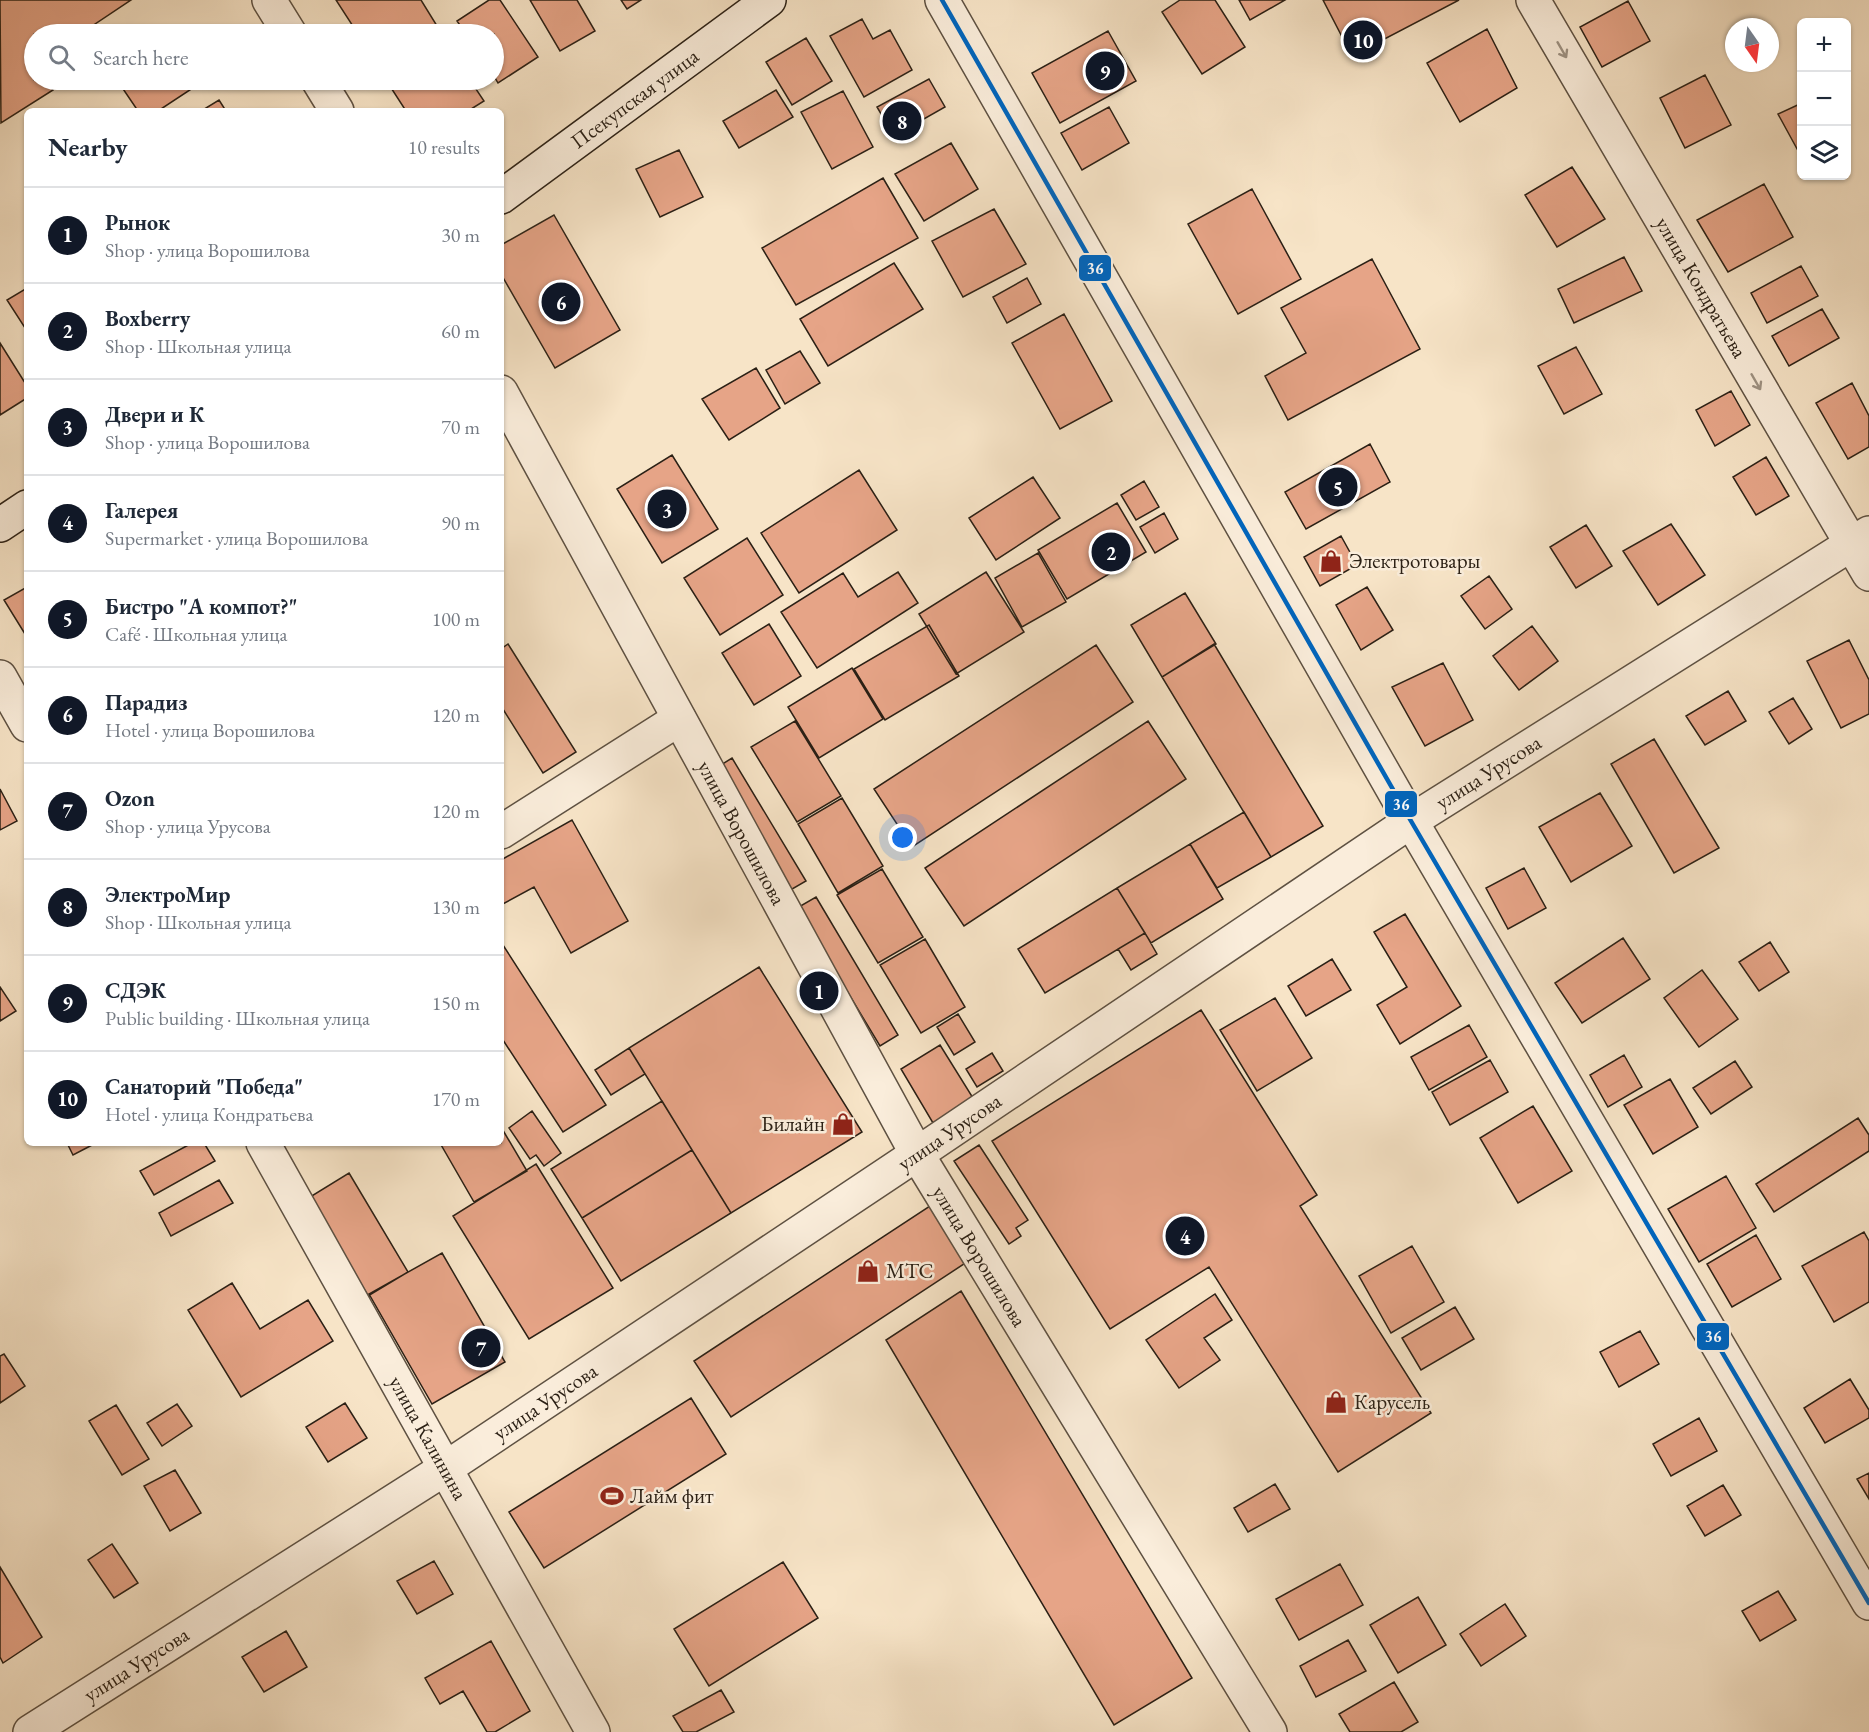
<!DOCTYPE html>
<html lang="en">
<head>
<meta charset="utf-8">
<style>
  :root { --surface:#fff; --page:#f6f6f7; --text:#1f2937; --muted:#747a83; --line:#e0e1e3; --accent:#111827 }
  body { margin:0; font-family:"EB Garamond",serif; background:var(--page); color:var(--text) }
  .controls { position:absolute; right:18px; top:18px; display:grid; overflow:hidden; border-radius:9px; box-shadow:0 2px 4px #0004 }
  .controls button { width:54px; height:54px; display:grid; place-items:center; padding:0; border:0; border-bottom:2px solid var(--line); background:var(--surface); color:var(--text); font:30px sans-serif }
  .compass { position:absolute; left:1725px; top:18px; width:54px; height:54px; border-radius:50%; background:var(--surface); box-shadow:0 2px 4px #0004; rotate:166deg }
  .you { position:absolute; left:903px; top:838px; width:21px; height:21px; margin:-15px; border:4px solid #fff; border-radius:50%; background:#1a73e8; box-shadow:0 0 0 9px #1a73e833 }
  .badge { display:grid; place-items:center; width:39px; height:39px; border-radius:50%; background:var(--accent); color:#fff; font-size:20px; font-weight:700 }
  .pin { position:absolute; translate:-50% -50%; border:3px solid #fff; box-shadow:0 2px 6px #0006 }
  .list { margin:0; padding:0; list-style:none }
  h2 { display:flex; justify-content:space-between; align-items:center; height:78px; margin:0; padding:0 24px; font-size:26px }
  h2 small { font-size:20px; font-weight:400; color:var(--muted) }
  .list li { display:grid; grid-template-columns:39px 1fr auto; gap:18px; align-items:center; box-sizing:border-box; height:96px; padding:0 24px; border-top:2px solid var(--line) }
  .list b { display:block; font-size:22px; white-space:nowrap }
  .list p { margin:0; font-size:20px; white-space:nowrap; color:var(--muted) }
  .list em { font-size:20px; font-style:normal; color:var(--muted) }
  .icon { flex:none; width:33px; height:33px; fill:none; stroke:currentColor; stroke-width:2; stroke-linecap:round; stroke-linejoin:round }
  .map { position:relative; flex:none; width:1869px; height:1732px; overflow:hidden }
  .search { position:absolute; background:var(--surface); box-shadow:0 2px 4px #0004; left:24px; top:24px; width:480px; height:66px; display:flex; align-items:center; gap:15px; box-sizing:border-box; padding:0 21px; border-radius:33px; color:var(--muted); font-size:22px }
  .panel { position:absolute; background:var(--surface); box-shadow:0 2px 4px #0004; left:24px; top:108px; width:480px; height:1038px; border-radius:9px }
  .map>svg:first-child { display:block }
  .building { fill:#e6a487; stroke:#2b2015; stroke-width:1.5 }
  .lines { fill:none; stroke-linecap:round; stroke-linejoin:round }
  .street-casing { stroke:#5e5142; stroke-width:36 }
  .secondary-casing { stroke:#2b2015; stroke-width:36 }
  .street { stroke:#faeddb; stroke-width:33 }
  .secondary { stroke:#faeddb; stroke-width:33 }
  .bus-1-casing { stroke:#faeddb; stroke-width:9 }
  .bus-1 { stroke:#0065bd; stroke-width:4.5 }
  .oneway { stroke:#9d9182 }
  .labels { text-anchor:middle; stroke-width:5; stroke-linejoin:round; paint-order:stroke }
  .street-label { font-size:21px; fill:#2b2015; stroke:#faeddb }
  .poi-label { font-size:21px; fill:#2b2015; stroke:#faeddb; text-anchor:start }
  .line-badge { stroke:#faeddb; stroke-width:2 }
  .badge-label { font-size:16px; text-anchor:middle; font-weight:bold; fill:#fff }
</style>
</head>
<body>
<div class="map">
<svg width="1869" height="1732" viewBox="0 0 1869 1732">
  <rect width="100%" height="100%" fill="#f7e4c7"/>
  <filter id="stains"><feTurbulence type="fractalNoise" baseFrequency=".00333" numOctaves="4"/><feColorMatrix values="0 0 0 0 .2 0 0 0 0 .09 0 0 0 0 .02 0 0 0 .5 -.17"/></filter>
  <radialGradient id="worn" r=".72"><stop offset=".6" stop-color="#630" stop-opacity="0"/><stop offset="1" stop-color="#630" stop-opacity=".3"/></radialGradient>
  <path class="building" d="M0,0H131L80,34H34V80H45L53,90L1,123Z
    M336,0H421L442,34H358Z
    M489,0H500L538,57L498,83L494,76V34H466L457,21Z
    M530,0H577L595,31L560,51Z
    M621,0H641L627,9Z
    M1180,0H1215L1245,47L1202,74L1162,12Z
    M1239,0H1285L1250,20Z
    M1323,0H1459L1352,56Z
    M1628,1L1650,41L1602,67L1580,27Z
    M862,19L873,39L890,30L912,70L864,97L830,36Z
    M1487,29L1517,88L1460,122L1427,63Z
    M1108,31L1136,81L1060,123L1032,73Z
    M806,38L832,81L792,105L766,62Z
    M1705,75L1731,125L1685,148L1660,98Z
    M929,79L945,107L894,136L877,107Z
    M117,80H201L202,82L158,111H138Z
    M386,80H470L484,101L468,111H406Z
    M776,90L793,117L739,148L723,121Z
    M843,91L873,147L832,169L801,112Z
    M219,100L226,111H201Z
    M1802,103V158L1778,114Z
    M1109,107L1129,143L1082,170L1061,133Z
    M951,143L978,189L924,221L895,174Z
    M679,150L703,197L660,217L636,169Z
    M1572,167L1605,219L1557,247L1525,195Z
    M883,178L918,238L796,305L762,248Z
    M1764,184L1793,237L1728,272L1697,220Z
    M1252,189L1301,279L1238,314L1188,224Z
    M994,209L1026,264L963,297L932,241Z
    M554,215L620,330L555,368L501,274V245Z
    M1624,257L1642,291L1574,323L1558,289Z
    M1372,259L1420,349L1288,420L1265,376L1306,353L1281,308Z
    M894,263L923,309L828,366L800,319Z
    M1801,266L1818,296L1767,323L1751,293Z
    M1027,278L1041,304L1007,323L993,297Z
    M27,288V331L7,300Z
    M1822,309L1839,338L1789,366L1772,336Z
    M1064,314L1112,401L1060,429L1012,343Z
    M0,343L27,386V398L0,415Z
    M1576,347L1602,394L1564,414L1538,366Z
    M800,351L820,383L785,404L766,370Z
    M756,368L780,408L729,440L702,399Z
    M1852,383L1869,416V447L1848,459L1816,403Z
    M1731,391L1750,425L1715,446L1696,410Z
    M1370,444L1390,482L1306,529L1285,492Z
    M672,455L718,529L662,563L617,489Z
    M1766,457L1789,496L1756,515L1733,477Z
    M859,470L897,530L799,593L761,533Z
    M1033,477L1060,518L996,560L969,518Z
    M1144,481L1159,507L1136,520L1121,495Z
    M1117,503L1146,552L1067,599L1038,550Z
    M1164,513L1178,539L1155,553L1140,527Z
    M1671,524L1705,575L1658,605L1623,551Z
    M1586,525L1612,566L1576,588L1550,547Z
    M1341,536L1357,565L1320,586L1304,557Z
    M747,538L783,595L720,635L684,578Z
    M1038,553L1066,602L1022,627L995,578Z
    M898,572L918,603L817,668L781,612L843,573L858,597Z
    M986,572L1024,632L956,674L919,614Z
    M1489,576L1512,609L1485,629L1461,596Z
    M27,587V633L25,634L4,600Z
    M1367,587L1393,630L1361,650L1336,605Z
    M1185,593L1216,644L1162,677L1131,625Z
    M769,624L801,676L754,705L722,653Z
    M929,625L959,676L885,720L854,669Z
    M1532,626L1558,661L1519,690L1493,656Z
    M1849,640L1869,680V714L1841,728L1807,661Z
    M508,644L576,752L543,773L501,706V649Z
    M1214,644L1323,826L1271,857L1162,677Z
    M1096,645L1133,702L912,847L874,789Z
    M1443,663L1473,720L1425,746L1392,687Z
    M852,668L883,719L819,758L788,707Z
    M1728,691L1746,721L1705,745L1686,716Z
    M1793,698L1812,729L1789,744L1769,712Z
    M795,721L841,796L797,822L751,747Z
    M1148,721L1186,779L964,926L925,868Z
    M1654,739L1719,848L1674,873L1611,764Z
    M732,758L806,881L787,892L713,770Z
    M0,789L17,821L0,830Z
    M1600,793L1632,846L1571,882L1539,827Z
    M842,798L883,866L838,893L798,824Z
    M1244,812L1271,857L1217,888L1190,844Z
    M572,820L628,921L571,953L534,887L501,905V860Z
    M1190,844L1223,899L1151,943L1117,888Z
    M1524,868L1546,908L1508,929L1486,888Z
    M882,869L923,937L878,963L837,895Z
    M1117,888L1145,933L1045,993L1018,949Z
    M816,897L898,1035L880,1046L797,908Z
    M1405,914L1461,1006L1400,1044L1377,1005L1407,987L1374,932Z
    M1145,933L1157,954L1131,970L1118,949Z
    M1623,938L1650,979L1582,1023L1555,983Z
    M925,939L965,1007L921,1033L880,965Z
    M501,942L606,1105L563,1132L501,1037Z
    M1770,942L1789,972L1759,991L1739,962Z
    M1332,959L1351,990L1306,1016L1288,986Z
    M759,967L862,1132L731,1213L629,1048Z
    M1702,970L1738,1019L1699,1047L1664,998Z
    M0,987L16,1011L0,1021Z
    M1275,998L1312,1058L1257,1091L1220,1030Z
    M1201,1010L1317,1195L1300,1206L1431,1413L1338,1472L1209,1267L1110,1329L992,1141Z
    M958,1014L975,1042L954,1055L937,1027Z
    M1469,1025L1487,1057L1429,1090L1411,1057Z
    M940,1045L973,1098L933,1123L901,1069Z
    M629,1048L645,1074L611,1095L595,1070Z
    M992,1053L1003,1071L977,1087L966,1069Z
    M1624,1055L1642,1087L1608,1107L1590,1075Z
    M1490,1060L1508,1092L1450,1125L1432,1092Z
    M1735,1061L1752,1087L1711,1114L1693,1088Z
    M1670,1079L1698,1127L1653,1154L1624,1105Z
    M662,1101L692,1150L582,1218L551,1169Z
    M1533,1106L1572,1171L1518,1203L1480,1138Z
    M532,1111L561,1153L544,1166L536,1155L530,1159L509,1128Z
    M1858,1118L1869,1135V1151L1774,1212L1756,1184Z
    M501,1127L527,1171L474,1202L440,1143H501Z
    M67,1143H96L73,1155Z
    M192,1143H204L215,1161L154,1195L140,1171Z
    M979,1145L1028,1220L1016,1228L1021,1236L1009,1244L954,1161Z
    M692,1150L731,1213L621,1281L582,1218Z
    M536,1164L613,1288L529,1339L453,1216Z
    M349,1173L408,1272L368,1296L310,1197Z
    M1726,1176L1756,1228L1699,1262L1668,1209Z
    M219,1180L233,1203L171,1236L159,1213Z
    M936,1202L973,1258L731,1417L694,1361Z
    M1864,1232L1869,1241V1302L1834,1322L1802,1266Z
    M1756,1235L1781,1279L1732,1307L1707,1264Z
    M1412,1246L1444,1302L1391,1333L1359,1276Z
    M442,1253L505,1362L432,1404L369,1294Z
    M232,1283L260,1329L308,1300L333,1341L241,1397L188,1310Z
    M961,1291L1192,1678L1114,1725L886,1340Z
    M1215,1294L1232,1320L1204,1338L1220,1360L1179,1388L1146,1340Z
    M1455,1307L1474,1339L1421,1370L1402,1338Z
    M1640,1331L1659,1364L1619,1387L1600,1352Z
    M4,1354L25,1386L0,1403V1356Z
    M1850,1379L1869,1410V1418L1825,1443L1804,1408Z
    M691,1398L726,1454L544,1568L509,1512Z
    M345,1403L367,1438L328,1462L306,1427Z
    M177,1404L192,1426L162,1446L147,1423Z
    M116,1405L149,1459L122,1475L89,1421Z
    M1699,1418L1717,1451L1671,1476L1653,1444Z
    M175,1470L201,1513L170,1531L144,1486Z
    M1869,1473V1499L1857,1479Z
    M1275,1484L1290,1509L1248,1532L1234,1508Z
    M1723,1485L1741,1515L1705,1536L1687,1506Z
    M112,1544L138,1583L114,1598L88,1560Z
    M434,1561L453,1594L417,1614L397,1581Z
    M783,1562L818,1618L709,1686L674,1629Z
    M1340,1564L1363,1605L1299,1640L1276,1599Z
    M0,1567L42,1637L3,1663L0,1657Z
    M1778,1591L1796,1620L1760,1641L1742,1611Z
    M1418,1597L1446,1645L1398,1673L1370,1625Z
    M1505,1604L1526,1636L1481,1666L1460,1634Z
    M286,1631L307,1667L264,1692L242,1657Z
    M1348,1640L1366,1671L1316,1697L1300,1666Z
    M491,1641L530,1711L495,1732H487L463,1691L440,1704L425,1678Z
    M1394,1682L1418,1722L1401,1732H1350L1339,1714Z
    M721,1690L734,1712L696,1732H683L673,1716Z"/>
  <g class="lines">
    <g class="street-casing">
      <g id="street">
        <path d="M269,0L290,34"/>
        <path d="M942,0L1411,821L1869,1603"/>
        <path id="s1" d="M1533,0L1869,574"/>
        <path d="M318,80L337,111"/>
        <path id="s2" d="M501,392L917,1154L1270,1732"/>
        <path d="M0,677L27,725"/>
        <path d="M501,832L679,719"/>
        <path id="s3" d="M263,1143L593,1732"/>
        <path id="s4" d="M30,1732L446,1468L917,1154L1411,821L1869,533"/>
      </g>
    </g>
    <g class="secondary-casing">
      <g id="secondary">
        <path id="s5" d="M501,197L769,0"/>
        <path d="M0,525L27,507"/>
      </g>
    </g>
    <use href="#street" class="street"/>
    <use href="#secondary" class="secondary"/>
    <g class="bus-1-casing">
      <path id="bus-1" d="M942,0L1411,821L1869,1603"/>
    </g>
    <use href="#bus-1" class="bus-1"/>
  </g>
  <defs><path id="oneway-shaft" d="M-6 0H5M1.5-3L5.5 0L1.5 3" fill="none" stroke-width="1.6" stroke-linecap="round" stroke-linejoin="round" transform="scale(1.5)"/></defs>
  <g class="oneway">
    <use href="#oneway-shaft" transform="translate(1562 50) rotate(60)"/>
    <use href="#oneway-shaft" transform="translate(1756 382) rotate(60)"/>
  </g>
  <defs>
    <g id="shop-bare" transform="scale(1.8)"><path d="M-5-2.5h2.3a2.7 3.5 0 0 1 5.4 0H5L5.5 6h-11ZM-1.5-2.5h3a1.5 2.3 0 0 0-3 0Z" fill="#8f2418" stroke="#faeddb" stroke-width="2.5" paint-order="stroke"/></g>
    <g id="stadium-bare" transform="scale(1.8)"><path d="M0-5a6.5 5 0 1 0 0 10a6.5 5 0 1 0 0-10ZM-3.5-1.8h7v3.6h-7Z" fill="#8f2418" stroke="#faeddb" stroke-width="2.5" paint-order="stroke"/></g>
  </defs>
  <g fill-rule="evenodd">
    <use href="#shop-bare" x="1331" y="561"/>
    <use href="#shop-bare" x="843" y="1124"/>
    <use href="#shop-bare" x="868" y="1271"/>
    <use href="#shop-bare" x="1336" y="1402"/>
    <use href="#stadium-bare" x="612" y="1496"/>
  </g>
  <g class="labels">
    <g class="street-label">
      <text dy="7" stroke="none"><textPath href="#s5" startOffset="166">Псекупская улица</textPath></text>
      <text dy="7" stroke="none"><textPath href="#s1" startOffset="333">улица Кондратьева</textPath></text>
      <text dy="7" stroke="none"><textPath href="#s4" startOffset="1746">улица Урусова</textPath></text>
      <text dy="7" stroke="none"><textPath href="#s2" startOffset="502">улица Ворошилова</textPath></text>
      <text dy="7" stroke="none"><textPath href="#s4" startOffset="1098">улица Урусова</textPath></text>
      <text dy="7" stroke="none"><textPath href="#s2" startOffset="988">улица Ворошилова</textPath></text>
      <text dy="7" stroke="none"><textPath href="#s4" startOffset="612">улица Урусова</textPath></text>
      <text dy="7" stroke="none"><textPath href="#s3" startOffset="338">улица Калинина</textPath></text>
      <text dy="7" stroke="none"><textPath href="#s4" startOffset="126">улица Урусова</textPath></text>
    </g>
    <g class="poi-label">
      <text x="1349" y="568">Электротовары</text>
      <text x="825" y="1131" text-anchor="end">Билайн</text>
      <text x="886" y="1278">МТС</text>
      <text x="1354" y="1409">Карусель</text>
      <text x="630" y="1503">Лайм фит</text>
    </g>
  </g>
  <g class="line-badge">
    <rect x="1078" y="254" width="34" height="28" rx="6" fill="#0065bd"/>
    <rect x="1384" y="790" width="34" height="28" rx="6" fill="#0065bd"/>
    <rect x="1696" y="1322" width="34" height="29" rx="6" fill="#0065bd"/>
  </g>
  <g class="badge-label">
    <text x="1095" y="274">36</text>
    <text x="1401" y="810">36</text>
    <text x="1713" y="1342">36</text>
  </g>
  <rect width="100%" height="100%" filter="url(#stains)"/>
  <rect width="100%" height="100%" fill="url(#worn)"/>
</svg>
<div class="controls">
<button>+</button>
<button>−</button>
<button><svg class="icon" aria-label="layers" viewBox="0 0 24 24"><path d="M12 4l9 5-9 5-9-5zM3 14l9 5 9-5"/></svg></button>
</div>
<svg class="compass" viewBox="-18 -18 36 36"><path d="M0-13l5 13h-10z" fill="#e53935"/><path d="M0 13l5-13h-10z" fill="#747a83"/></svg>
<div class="you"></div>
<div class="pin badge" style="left:819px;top:991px">1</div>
<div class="pin badge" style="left:1111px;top:552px">2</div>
<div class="pin badge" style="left:667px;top:509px">3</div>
<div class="pin badge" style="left:1185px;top:1236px">4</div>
<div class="pin badge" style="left:1338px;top:487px">5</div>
<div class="pin badge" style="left:561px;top:302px">6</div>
<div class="pin badge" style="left:481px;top:1348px">7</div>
<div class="pin badge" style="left:902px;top:121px">8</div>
<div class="pin badge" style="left:1105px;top:71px">9</div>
<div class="pin badge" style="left:1363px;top:40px">10</div>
<div class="search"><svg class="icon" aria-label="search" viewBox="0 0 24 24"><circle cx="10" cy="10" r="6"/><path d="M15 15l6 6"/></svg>Search here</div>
<section class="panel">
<h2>Nearby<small>10 results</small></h2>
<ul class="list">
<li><span class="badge">1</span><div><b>Рынок</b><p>Shop · улица Ворошилова</p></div><em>30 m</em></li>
<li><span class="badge">2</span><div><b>Boxberry</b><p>Shop · Школьная улица</p></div><em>60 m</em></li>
<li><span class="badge">3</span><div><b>Двери и К</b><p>Shop · улица Ворошилова</p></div><em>70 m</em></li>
<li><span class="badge">4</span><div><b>Галерея</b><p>Supermarket · улица Ворошилова</p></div><em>90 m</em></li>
<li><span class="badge">5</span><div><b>Бистро &quot;А компот?&quot;</b><p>Café · Школьная улица</p></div><em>100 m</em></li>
<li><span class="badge">6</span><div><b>Парадиз</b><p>Hotel · улица Ворошилова</p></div><em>120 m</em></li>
<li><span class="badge">7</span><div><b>Ozon</b><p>Shop · улица Урусова</p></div><em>120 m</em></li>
<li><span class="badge">8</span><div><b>ЭлектроМир</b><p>Shop · Школьная улица</p></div><em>130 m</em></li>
<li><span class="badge">9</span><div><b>СДЭК</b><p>Public building · Школьная улица</p></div><em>150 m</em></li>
<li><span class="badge">10</span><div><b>Санаторий &quot;Победа&quot;</b><p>Hotel · улица Кондратьева</p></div><em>170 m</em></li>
</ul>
</section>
</div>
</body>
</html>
